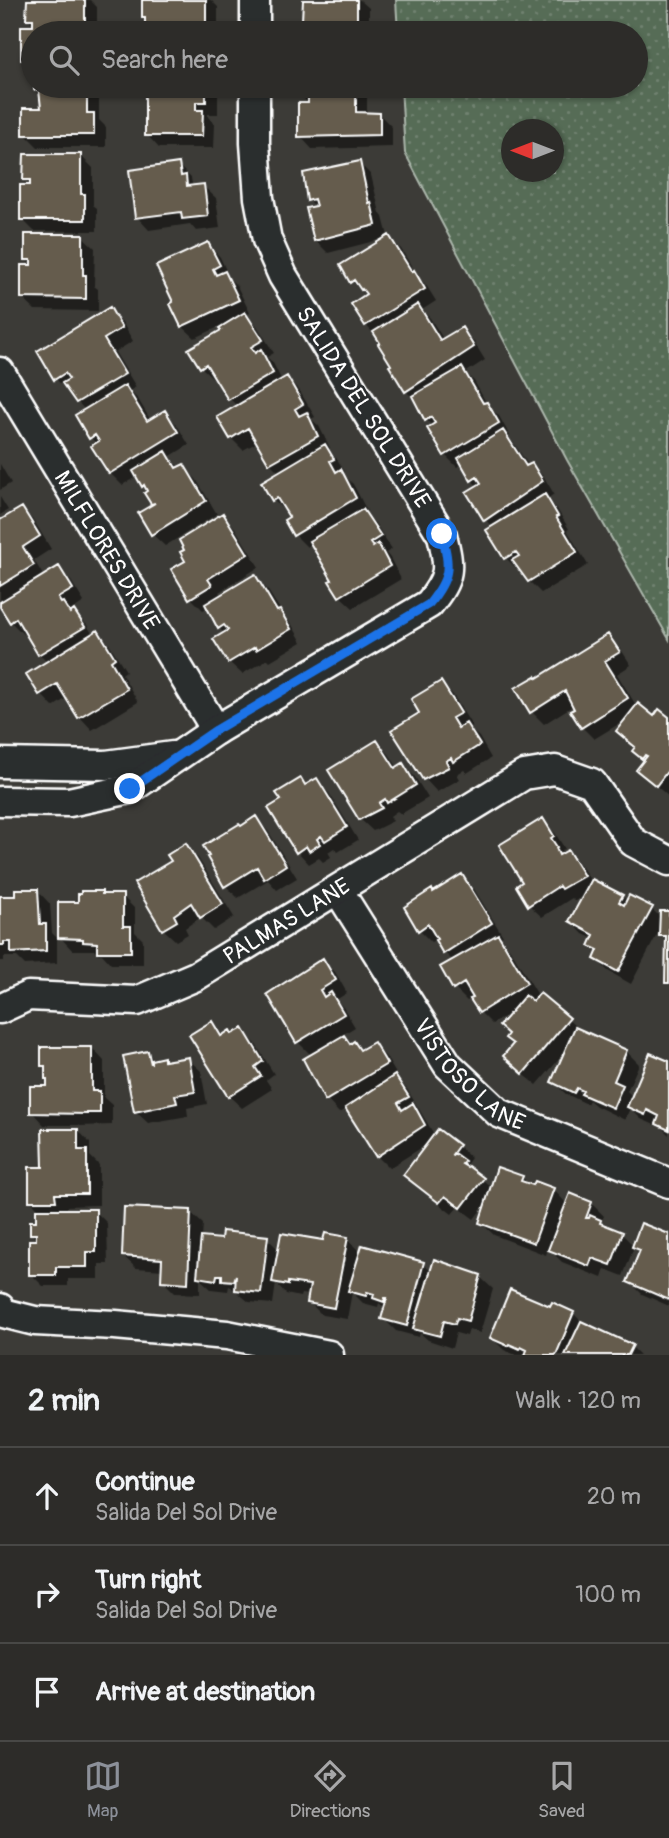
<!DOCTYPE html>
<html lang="en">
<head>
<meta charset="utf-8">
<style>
  :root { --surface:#2d2c29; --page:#393835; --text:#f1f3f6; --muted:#a7a7a8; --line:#484846; --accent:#8c9099 }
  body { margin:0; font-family:Pangolin,sans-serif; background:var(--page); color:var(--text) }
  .compass { position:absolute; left:501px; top:119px; width:63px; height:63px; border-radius:50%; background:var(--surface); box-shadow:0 2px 5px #0004; rotate:270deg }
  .stop { position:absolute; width:21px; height:21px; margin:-16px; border:5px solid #1a73e8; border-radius:50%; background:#fff }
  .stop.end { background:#1a73e8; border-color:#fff; box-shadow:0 2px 7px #0008 }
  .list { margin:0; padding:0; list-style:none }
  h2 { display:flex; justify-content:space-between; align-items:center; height:91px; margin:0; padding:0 28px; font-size:30px }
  h2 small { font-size:23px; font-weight:400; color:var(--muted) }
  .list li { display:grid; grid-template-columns:46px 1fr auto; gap:21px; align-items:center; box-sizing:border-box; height:98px; padding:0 28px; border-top:2px solid var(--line) }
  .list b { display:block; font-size:26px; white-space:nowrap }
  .list p { margin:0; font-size:23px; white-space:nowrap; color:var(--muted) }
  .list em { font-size:23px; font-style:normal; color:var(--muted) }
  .icon { flex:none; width:38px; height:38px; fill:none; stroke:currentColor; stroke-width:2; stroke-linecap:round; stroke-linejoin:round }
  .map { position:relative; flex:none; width:669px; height:1355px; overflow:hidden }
  .search { position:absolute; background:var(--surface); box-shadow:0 2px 5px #0004; left:21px; right:21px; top:21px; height:77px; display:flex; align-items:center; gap:18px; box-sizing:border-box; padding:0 24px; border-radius:38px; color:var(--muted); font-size:26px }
  .sheet { height:385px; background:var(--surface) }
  nav { display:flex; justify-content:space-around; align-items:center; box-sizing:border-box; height:98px; border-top:2px solid var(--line); background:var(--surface); font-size:19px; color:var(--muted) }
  nav a { display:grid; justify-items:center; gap:4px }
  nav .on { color:var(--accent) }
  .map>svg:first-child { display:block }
  .grass { fill:url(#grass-dots); stroke:#abb6ab; stroke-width:2; fill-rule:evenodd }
  .shadow { fill:#0007 }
  .building { fill:#655c4d; stroke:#fff; stroke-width:2 }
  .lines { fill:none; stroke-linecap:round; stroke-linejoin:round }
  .minor-casing { stroke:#fff; stroke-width:33 }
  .minor { stroke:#2a2d2e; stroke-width:28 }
  .route { stroke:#1a73e8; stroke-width:9 }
  .labels { text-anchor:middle; stroke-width:5; stroke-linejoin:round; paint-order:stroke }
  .street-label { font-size:23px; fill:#fff; stroke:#2a2d2e }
</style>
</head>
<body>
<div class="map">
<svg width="669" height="1355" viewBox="0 0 669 1355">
  <defs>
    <pattern id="grass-dots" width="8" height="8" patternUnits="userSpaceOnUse" patternTransform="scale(1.75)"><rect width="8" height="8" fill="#576c57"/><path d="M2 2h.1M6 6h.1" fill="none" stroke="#708270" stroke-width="1.8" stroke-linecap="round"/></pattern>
  </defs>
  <rect width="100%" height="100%" fill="#3c3b37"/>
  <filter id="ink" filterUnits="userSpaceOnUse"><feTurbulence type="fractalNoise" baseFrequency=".0143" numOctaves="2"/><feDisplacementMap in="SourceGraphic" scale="14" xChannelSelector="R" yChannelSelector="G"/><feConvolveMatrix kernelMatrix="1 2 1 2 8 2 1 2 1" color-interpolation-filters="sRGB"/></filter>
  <g filter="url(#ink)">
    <path class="grass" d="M396,0H669V639L567,460L405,153L401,86H636V33H398ZM512,130H554V172H512Z"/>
    <path class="shadow" d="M29,0H90L97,7V33H33V69L23,59V27H37L27,18Z
      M144,0H211L218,7V33H147V20Z
      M304,0H360L369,8V33H301V30H310V27L304,20Z
      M35,86H99V120L106,127V147H38L25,134L43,110L41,95L35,89Z
      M147,86H218V114H208V117L215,124L214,148H159L147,135Z
      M303,86H367V114H379L392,127V147L312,149L300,136L310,104L302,97Z
      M81,156L93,168V205L97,208V231H34L22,219L33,187L25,179Z
      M359,163L371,175L380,213L383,217L388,236L401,249L418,277L426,285L436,301L422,310L430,318L444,340L461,330L474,342L485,360L465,373L474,381L488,406L499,416L510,436L508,437L515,445L529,466L532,465L544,477L554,494L547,499L557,509L569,529L567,530L588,565L541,593L529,581L521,569L518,570L506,558L493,528L485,519L478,487L472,480L463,464L457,467L445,455L433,426L426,420L416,401L406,391L382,344L366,325V296L352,281L386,238L328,253L315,240L316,207L309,200Z
      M178,165L191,178L192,184L194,187L203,186L216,198L220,228L196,231L190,224L149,230L137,217Z
      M82,236L95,248L94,286L98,289V311L35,310L22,298L34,266L26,259Z
      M208,244L220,257L230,279L237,286L250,313L246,315L257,326L274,353L267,357L273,363L282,381L287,378L299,390L315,417L311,419L319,426L330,448L328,450L337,459L345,472L342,473L353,484L367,511L365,513L375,523L392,549L386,553L390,558L401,579L353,608L340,596L334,580L312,544L307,547L295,535L291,518L287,511L286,512L273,500L280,473L270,463L258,442L243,450L231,438L238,407L230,399L216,378L214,379L201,367L191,350L223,330L221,326L195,338L182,326Z
      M110,310L122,322L133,341L115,352L136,387L129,391L138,399L151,421L165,412L177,425L189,445L169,457L180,468L183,466L196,479L217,514L165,546L152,534L154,506L146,493L150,491L138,476L122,485L110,473L97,444L91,438L86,411L56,379Z
      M0,464L11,483L0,490Z
      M0,497L8,510L0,515Z
      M22,509L34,521L51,549L34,560L44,577L59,568L71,581L84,602L72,610L87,625L93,635L97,632L110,645L126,671L122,674L138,702L92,730L80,717L67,698L53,707L41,694L29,675L48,663L39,654L26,632L23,634L11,622L0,606V522Z
      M223,515L235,528L259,567L219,592L222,596L254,576L267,589L284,616L292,625L302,642L270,661L268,659L242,674L229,662L225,634L219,628L209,607L203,610L191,598L174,570L188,561Z
      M608,636L620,648L631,665L617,674L637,707L654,718L669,719V797L638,770L645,761L634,750L636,748L618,731L627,719L594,739L582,727L574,705L544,724L532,712L537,680Z
      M441,683L453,695L472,726L469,728L479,737L491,758L467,773L464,770L457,774L460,779L437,792L425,779L421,713Z
      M377,742L389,754L398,768L403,765L415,777L428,798L401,814L397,811L390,816L393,821L373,831L360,819Z
      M300,780L307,787L317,781L329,793L358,840L338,852L334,848L328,852L331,857L323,862L319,858L309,864L297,851Z
      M256,818L268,831L297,878L277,890L268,880L238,898L226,886L241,828Z
      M542,821L555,833L565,849L562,850L564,854L567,852L580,864L592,883L622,896L628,902L652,909L662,919L669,913V984L666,982L668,942L661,935V927L631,984L608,971L596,959L599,953L591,945L594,939L583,934L571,921L586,894L575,901L572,898L542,917L529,905L525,883Z
      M186,846L198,858L234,917L214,930L201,917L185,928L188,934L176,941L163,929L173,862Z
      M461,876L474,889L503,936L499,938L510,949L538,995L529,1001L533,1004L540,995L582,1032L626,1051L639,1064L627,1091L633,1097L669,1063V1135L658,1124L657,1126L641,1119L630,1108L625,1120L596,1106L589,1100L587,1104L566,1094L553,1082L566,1051L537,1085L517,1069L515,1045L510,1034L512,1012L492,1024L480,1012L472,998L467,1001L454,988L453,961L444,952L436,939L431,942L419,930L434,893Z
      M38,891L50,904L52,933L57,938V963L25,965L17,957H4V961H0V897H17Z
      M104,896H122L135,909V932L143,940V964H111L102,954H98L94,950H72L60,937L80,904Z
      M322,960L335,972L347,993L336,1000L343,1007L355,1027L342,1035L352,1045L354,1044L362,1051L374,1044L386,1057L398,1077L396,1079L407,1089L435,1136L458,1146L471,1158L466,1165L492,1188L522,1177L530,1186L553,1189L567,1204L591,1203L604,1216L601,1222L608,1228L622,1234L634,1246L669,1236V1306L642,1294L629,1281L640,1253L634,1247L623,1276L605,1269L602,1278L562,1262L548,1248L546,1255L494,1235L481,1223L487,1202L474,1219L458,1207L452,1214L418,1188L405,1175L429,1143L389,1168L377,1156L347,1108L339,1113L327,1100L305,1060L312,1056L298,1042L269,994Z
      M212,1023L224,1036H233L242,1030L255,1043L274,1074L266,1080L272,1089L242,1108L229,1096Z
      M92,1048L104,1061V1098L112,1105V1125L80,1126L79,1125H44L32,1112L49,1087L47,1069L43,1066Z
      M148,1053L155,1061L163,1059L166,1063L188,1059L201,1071L207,1104L187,1108L188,1116L148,1123L135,1111Z
      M78,1130L90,1143V1156L99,1165V1205L67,1206V1211H95L107,1223L108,1264H99V1279H68V1286H43L31,1274L37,1242V1239L31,1233L37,1223L41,1211L31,1201L44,1169Z
      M190,1212L203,1224L202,1239L223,1241L267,1238L280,1251L347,1239L361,1253L423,1264L432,1272L480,1277L493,1289L480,1333L469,1329L467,1336L456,1333L452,1348L428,1340L420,1333L419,1337L396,1331L383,1318L386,1309L379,1303L378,1307L363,1303L352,1292L347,1319L322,1315L309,1302L310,1295L301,1294L300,1297L286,1294L276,1283L273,1304L249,1302L231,1287L229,1286L228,1291L211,1289L200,1279V1294L175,1293L163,1281V1270L136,1268L123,1256Z
      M550,1308L573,1313L584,1324L631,1346L640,1355H516L504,1350L492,1338Z"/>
    <path class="building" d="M27,0H85V33H33V60H21V26H33V19H26Z
      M142,0H206V27L197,26V33H145V18H142Z
      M303,0H357V33H299V28H308V21H302Z
      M34,86H87V113H94V135H23V108H41L39,90H34Z
      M145,86H206V102H196V110H203L202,136H145Z
      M300,86H356V112L380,113V135L298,137V103H308V97H300Z
      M24,154H81V194H85V220H20V185H30V180H23Z
      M360,161L369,203L371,202L376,225L314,241L306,208L316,206L314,199L307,201L303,173Z
      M179,163L181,176L186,175L187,186L204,184L208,216L182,219L181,212L135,218L129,170Z
      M25,234H83V275H86V299L21,298V265H31V260H25Z
      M389,235L412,272L414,270L425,289L365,326L351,304L366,294L362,289L361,290L354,280L350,283L340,265Z
      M208,242L220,265L213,269L216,275L225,271L239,300L181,327L170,304L173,302L156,266Z
      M418,304L440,340L462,327L474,347L405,392L389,366L391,365L378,344L380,343L373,332Z
      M110,307L122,328L104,339L125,374L76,403L62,383L69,379L65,373L54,380L37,351Z
      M245,312L263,340L251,347L255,353L261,349L273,373L228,400L206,364L200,368L188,349L221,330L219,328Z
      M462,367L483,403L487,402L499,423L444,456L427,428L435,423L431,417L425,421L412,396Z
      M287,376L303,404L295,409L299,416L307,412L318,436L269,464L248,428L230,439L217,417Z
      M125,385L147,421L165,410L178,432L109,474L91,446L99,441L95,435L89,439L75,415Z
      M503,430L526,466L532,463L543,481L484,521L466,492L481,483L477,477L471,481L458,458Z
      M325,444L334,459L330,461L336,472L341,469L356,498L293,536L284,520L289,517L277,498L272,501L261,482Z
      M166,451L176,468L184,464L206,501L151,535L138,513L155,503L151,504L144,493L147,491L144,485L142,487L133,471Z
      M545,494L558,516L556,517L577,552L528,582L512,560L519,556L516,552L504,559L486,530Z
      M22,507L40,536L23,547L34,565L0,586V520Z
      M363,509L381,536L370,543L373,547L378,543L390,566L339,597L329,581L332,580L309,541Z
      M223,513L248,554L208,579L212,585L189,599L171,569L185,561L180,552L184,550L179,540Z
      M59,566L73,589L58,598L61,603L63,602L70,613L74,610L85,627L38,655L16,618L10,623L0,607V602Z
      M255,574L277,611L280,610L291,629L256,650L255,647L228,663L213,639L228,630L224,625L218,629L205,604Z
      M98,630L115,658L111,661L127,689L78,718L57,684L39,695L26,674Z
      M608,634L620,652L605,661L628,698L581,728L570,711L574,709L565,691L530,713L515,688L536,676L537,678Z
      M441,681L461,713L452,718L458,728L466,723L480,745L453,762L451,758L446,761L449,767L423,780L391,730L419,713L411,699Z
      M638,703L654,716L659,709L669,717V769L656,786L636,770L647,756L645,755L642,759L632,751L635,747L616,731Z
      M377,740L395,768L403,763L416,785L387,803L385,799L379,803L382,808L359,820L328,770Z
      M301,778L305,785L317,778L347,827L325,841L321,836L317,839L320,844L309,851L306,846L296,853L268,808L281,800L276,793Z
      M256,816L286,865L264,879L257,867L224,887L207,857L209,856L203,846L239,824L241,826Z
      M543,818L554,836L551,838L557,847L556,848L559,855L568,850L584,876L561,889L559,886L528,906L516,886L522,882L499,845Z
      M186,843L223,904L200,918L191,903L174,915L177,921L162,930L134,883L171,861L167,855Z
      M462,874L492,923L443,954L435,940L437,939L428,924L418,931L404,907L432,889L433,892Z
      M592,879L623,895L619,902L624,905L629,895L653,907L618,972L594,959L598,950L589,946L594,935L569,921Z
      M15,889H38L40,924H46V951L11,953V942H4V945H0V896H15Z
      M81,891H102V894H123V926H131V952H97V943L83,942V939L58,938V902H78V894H81Z
      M660,911H669V983H665L666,936H659Z
      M498,934L527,983L479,1013L470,999L473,998L464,983L453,990L440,967Z
      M323,958L336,980L320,990L324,997L331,992L344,1014L296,1043L267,994Z
      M540,993L570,1018L523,1074L503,1056L513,1044L505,1038L508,1034L499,1026L525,995L533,1001Z
      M212,1021L221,1036L230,1030L232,1034L243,1028L263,1061L255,1067L261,1076L228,1097L189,1035Z
      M575,1027L627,1050L614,1081L623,1085L613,1108L581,1094L583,1091L577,1088L574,1093L551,1082Z
      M344,1035L350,1044L354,1041L360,1050L374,1042L387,1064L325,1101L303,1059Z
      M41,1047H92V1091H100V1113H87V1114L30,1113V1086H47V1079H45V1066H41Z
      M148,1051L151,1064V1060L164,1057V1061L189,1057L195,1092L175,1095L177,1103L134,1112L123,1056Z
      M650,1053L669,1061V1130L656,1124L659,1116L647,1110L645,1115L627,1107Z
      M395,1075L409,1097L398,1103L402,1110L413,1103L425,1125L376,1157L345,1108Z
      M42,1129H78V1150H87V1194H55L56,1201H29V1167H43Z
      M438,1129L459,1145L451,1156L454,1153L465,1161L462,1164L467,1167L468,1166L484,1178L461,1208L445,1196L439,1203L403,1175Z
      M497,1167L523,1176L521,1181L533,1185L535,1181L554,1188L534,1243L479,1223Z
      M570,1193L592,1202L586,1218H589L590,1215L601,1220L600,1223L623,1232L611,1265L592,1258L589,1266L548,1250Z
      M124,1207L191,1210L188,1283L161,1281L162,1259L122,1256Z
      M36,1209H96V1252H87V1267H56V1275H29V1240H36V1234H30V1221H36Z
      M641,1223L669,1234V1300L627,1282L640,1250L632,1247Z
      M222,1231L268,1236L261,1293L235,1290L236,1275L234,1281L222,1280V1275H217L216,1280L197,1277L201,1237L221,1239Z
      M281,1233L323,1240L325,1233L348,1237L334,1308L307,1303L310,1285L288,1282V1285L272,1282Z
      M362,1245L424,1262L407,1326L381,1319L387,1298H385L384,1302L373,1298L374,1294L367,1292L366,1296L348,1291Z
      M434,1259L481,1275L468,1321L457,1318L455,1324L444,1321L440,1336L413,1329Z
      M510,1289L550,1306L552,1302L574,1312L556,1355H525L527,1350L521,1347L520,1349L509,1344L508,1346L490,1338Z
      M581,1321L633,1345L628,1355H565Z"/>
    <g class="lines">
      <g class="minor-casing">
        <g id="minor">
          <path d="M255,0V33"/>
          <path id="s1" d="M0,372L216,730"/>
          <path d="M0,763L106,765L173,756"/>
          <path d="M0,801L69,802L130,789L216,730L429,604C451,577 450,568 442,535L283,276L267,240L259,198L255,143V86"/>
          <path id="s2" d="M338,890L448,1065L499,1113L669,1183"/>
          <path id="s3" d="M0,1009L28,996L137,1001L196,976L524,775L555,770L592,783L633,842L669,861"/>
          <path d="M0,1308L3,1313L35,1321L115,1325L227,1335L329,1355"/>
        </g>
      </g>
      <use href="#minor" class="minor"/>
    </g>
  </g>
  <g class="lines" filter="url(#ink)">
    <path class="route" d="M130,789L216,730L429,604C451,577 450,568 442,534"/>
  </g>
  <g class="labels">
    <g class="street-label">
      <text transform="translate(364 407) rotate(58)" y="8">SALIDA DEL SOL DRIVE</text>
      <text dy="8" stroke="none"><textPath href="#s1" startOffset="208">MILFLORES DRIVE</textPath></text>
      <text dy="8" stroke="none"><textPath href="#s3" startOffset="310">PALMAS LANE</textPath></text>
      <text dy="8" stroke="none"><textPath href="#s2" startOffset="229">VISTOSO LANE</textPath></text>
    </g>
  </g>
</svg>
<svg class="compass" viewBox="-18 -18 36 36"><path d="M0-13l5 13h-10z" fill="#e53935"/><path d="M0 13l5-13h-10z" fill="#a7a7a8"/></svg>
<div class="stop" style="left:442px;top:534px"></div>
<div class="stop end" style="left:130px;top:789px"></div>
<div class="search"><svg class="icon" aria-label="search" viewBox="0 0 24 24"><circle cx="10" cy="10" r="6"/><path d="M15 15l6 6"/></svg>Search here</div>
</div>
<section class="sheet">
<h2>2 min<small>Walk · 120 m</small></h2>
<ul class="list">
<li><svg class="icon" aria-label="ahead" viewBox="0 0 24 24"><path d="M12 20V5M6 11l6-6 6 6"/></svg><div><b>Continue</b><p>Salida Del Sol Drive</p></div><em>20 m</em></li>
<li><svg class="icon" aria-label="right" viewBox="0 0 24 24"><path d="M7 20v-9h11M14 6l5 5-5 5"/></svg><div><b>Turn right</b><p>Salida Del Sol Drive</p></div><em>100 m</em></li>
<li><svg class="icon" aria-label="arrive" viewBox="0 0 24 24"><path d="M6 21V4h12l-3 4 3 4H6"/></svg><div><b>Arrive at destination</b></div></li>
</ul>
</section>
<nav>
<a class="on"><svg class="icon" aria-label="map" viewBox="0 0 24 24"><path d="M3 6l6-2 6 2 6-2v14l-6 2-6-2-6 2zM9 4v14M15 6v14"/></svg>Map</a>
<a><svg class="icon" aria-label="directions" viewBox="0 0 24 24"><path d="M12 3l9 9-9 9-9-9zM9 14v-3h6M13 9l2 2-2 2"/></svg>Directions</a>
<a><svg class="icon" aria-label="saved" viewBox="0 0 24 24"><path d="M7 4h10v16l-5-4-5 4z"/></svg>Saved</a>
</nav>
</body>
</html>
